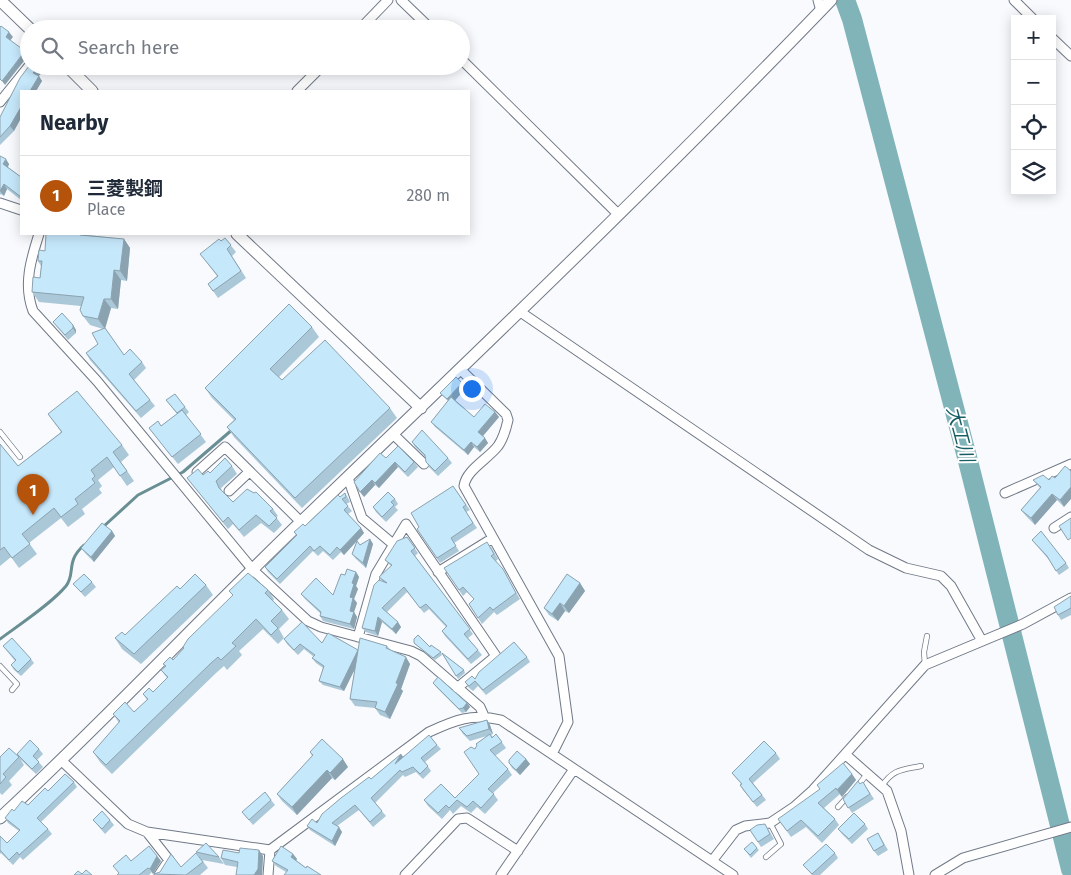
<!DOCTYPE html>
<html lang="en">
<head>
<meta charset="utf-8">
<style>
  :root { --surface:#fff; --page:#f6f6f7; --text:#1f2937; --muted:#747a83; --line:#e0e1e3; --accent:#b45309 }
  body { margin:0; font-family:"Fira Sans","Noto Sans JP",sans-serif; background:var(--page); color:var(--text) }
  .controls { position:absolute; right:15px; top:15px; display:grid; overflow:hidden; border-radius:0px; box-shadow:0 2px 12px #0003 }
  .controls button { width:45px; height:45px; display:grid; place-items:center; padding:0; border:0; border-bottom:1px solid var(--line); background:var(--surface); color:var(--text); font:25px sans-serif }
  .you { position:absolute; left:471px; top:388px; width:18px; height:18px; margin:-12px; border:4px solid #fff; border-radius:50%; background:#1a73e8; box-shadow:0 0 0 8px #1a73e833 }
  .badge { display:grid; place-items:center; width:32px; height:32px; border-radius:50%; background:var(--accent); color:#fff; font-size:16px; font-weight:700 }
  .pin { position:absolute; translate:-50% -41px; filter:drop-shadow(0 1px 2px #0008) }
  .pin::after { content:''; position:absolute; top:26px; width:18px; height:15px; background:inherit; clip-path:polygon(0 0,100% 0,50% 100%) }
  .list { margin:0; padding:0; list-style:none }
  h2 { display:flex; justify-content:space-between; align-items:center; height:65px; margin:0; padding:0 20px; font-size:21px }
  h2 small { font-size:16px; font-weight:400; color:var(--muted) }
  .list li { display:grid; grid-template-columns:32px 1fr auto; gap:15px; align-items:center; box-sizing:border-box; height:80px; padding:0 20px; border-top:1px solid var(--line) }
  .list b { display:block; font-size:19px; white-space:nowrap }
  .list p { margin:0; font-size:16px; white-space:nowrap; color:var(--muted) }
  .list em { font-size:16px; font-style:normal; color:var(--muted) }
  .icon { flex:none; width:28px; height:28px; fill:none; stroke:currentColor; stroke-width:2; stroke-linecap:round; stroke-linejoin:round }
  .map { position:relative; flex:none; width:1071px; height:875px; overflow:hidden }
  .search { position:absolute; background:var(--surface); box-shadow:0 2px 12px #0003; left:20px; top:20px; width:450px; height:55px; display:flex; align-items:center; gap:12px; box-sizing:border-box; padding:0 18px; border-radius:28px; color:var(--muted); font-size:19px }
  .panel { position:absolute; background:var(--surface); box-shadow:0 2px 12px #0003; left:20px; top:90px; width:450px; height:145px; border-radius:0px }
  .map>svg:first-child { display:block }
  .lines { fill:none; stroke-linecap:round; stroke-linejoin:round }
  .stream { stroke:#698e93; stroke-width:3 }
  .river { stroke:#81b4b9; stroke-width:20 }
  .service-casing { stroke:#717987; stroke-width:6 }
  .minor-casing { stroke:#717987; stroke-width:11 }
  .tertiary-casing { stroke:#717987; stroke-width:13 }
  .service { stroke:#fff; stroke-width:4.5 }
  .minor { stroke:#fff; stroke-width:9 }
  .tertiary { stroke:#fff; stroke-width:11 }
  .wall { fill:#aac8d8 }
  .shaded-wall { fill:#8ba2b0 }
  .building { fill:#c6e8fb; stroke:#8ba2b0 }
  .labels { text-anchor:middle; stroke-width:4; stroke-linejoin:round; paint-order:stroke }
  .water-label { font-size:19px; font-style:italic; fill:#185f65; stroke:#fff }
</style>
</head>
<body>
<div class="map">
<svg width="1071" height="875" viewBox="0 0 1071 875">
  <rect width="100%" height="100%" fill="#f8fafd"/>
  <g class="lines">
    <path class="stream" d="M103,527L138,495L183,472L233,429
      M0,639C19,625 51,604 66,586C76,573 65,562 84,545"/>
    <path class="river" d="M845,0L852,19L968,461L1071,869"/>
    <g class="service-casing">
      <path id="service" d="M0,432L20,457
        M925,665L924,652L927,636
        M0,666L17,684L12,690
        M882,786C893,769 902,770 921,766
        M856,788L867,774
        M838,807L847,797
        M766,857L781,844L770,823"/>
    </g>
    <g class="minor-casing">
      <path id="minor" d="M401,0L431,29
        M818,0L821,11
        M1014,0L1033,19
        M360,29L388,0
        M1052,38L1071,56
        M461,59L618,214
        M297,91L322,66
        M0,102L29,66
        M0,203L21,210
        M39,234C31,259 23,285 33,311L97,381L253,570L308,621L321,627L411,651L421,656L480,707L484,716
        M519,311L869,550L906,568L941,576L951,586L982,641
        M461,370L506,414L508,420C506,429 503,439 498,446C488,459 466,470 464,486L559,656L568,722L552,754
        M394,435L424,464
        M197,472L225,447L301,522
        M348,478L362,518L393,544
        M229,491L248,473
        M1005,493L1071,464
        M1054,528L1071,517
        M438,572L493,538
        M358,637L376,574L406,524L496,656L457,688
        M846,755L887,791L901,831L909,875
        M62,761L128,824L147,832L270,850
        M147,832L169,860L159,875
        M712,861L736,830L745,826L770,823L794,807L813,790L925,665L1023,624L1071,598
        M268,875L270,850L429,732C455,720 472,713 501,720L733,875
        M405,875L458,819L467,818L518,851
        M501,875L574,769
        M935,875L963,858L1071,827"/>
    </g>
    <g class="tertiary-casing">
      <path id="tertiary" d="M0,0L30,29
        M67,66L92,91
        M237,234L421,408
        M0,818C103,723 199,620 301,522C480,350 659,179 831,0"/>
    </g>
    <use href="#service" class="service"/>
    <use href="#minor" class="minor"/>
    <use href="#tertiary" class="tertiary"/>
  </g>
  <path class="wall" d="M29,66L45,69L38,76L42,81L36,91H21V118L14,131L0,145V117Z
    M0,156L9,164L8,167L21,177V200L7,189L4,196L1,194L0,195Z
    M46,234H88V235L124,239L130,248L127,281L121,280L118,309L111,308L105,328L124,355L142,362L146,368L134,380L155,406L141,418L90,360L86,353L98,344L103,329L90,325L83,316L81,306L39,302L32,292L40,278L41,266L38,261L45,251Z
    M225,238L236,252L232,256L246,278L218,298L208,284L217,276L200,254L221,241Z
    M53,322L73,325L76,330V333L68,340Z
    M312,327L319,337L279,377L282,380L390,408L397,418L302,508L234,437L227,427L234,420L212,398L205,388Z
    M466,388L455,400L474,417L495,412L499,417L483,436L488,443L480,452L474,447L468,455L435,427L431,422L448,401L440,393Z
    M166,400L185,407L189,412L186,415L206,442L178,464L149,428L161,426L177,414Z
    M48,414L122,445L129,455L121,462L134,481L127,486L114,467L98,480L102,486L99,489L102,493L82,509L85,514L68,527L61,518L29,543L37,554L19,568L11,557L0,566V444L18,466L61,432Z
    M412,442L448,458L452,463L438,476L429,467L426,462L425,457L415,447Z
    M386,458L414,462L418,467L408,477L398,467L379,488L375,485L364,497Z
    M232,466L237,474L221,488L222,491L233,502L273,509L278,516L276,517L282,525L274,533L261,523L244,537L233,524L228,529L187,478L203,475Z
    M1055,478L1064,507L1057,500L1035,525L1026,516L1021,510L1040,488L1033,480H1049Z
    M453,486L470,510L466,512L477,528L454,543L459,551L440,563L417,529L419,527Z
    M345,493L348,498L350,502L346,504L352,511L348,514L361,528L364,533L357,541L360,545L370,539L373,544L366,568L356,559L352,554L357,541L344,555L341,552L333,560L323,551L318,556L313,551L280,584L268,572L265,567L296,535L294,532L305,526L340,497Z
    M395,499L398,504L395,507L398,510L386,522L376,512L373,507Z
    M112,531L115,536L94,562L85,553L81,548Z
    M407,537L418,553L415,556L473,634L468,638L482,655L471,664L445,636L442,631L446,627L429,609L424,613L407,592L387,612L401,627L396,634L382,622L378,636L366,632L362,628L383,582L379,577L391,566L385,560Z
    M1032,540L1066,563L1069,568L1059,575L1049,560Z
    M491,547L498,559L496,561L506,575L520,599L497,615L494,612L482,624L469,604L474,599L467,592L463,596L444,568Z
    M356,572L359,577L356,586L358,589L354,599L357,603L354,612L357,617L354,629L323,621L320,616L321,614L305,599L301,594L333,595Z
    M92,582L96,587L85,597L73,584Z
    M580,583L585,591L569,613L565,611L558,621L549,615L544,608Z
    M206,585L213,595L141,664L122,649L115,638L125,635L180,589Z
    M268,590L274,599L273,601L282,610L289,619L279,629L284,638L278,644L263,629L239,651L242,655L227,670L224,666L216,673L112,774L100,762L93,752L119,723L113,714L134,712L147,700L143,694L153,692L167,678L161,670L165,666L163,664L173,660L233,596L229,591Z
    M1071,596V615L1061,620L1058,615Z
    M284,639L322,643L358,650L387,646L390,649L410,664L401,689L403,691L390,719L380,715L375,708L355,706L350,699L355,668L344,691L323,685L319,681L323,668L316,663L312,658L314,657L304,649L298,655L287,644Z
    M414,643L430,647L441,652L442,655L435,660L416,645Z
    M3,646L31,659L34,663L21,676L14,670L11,665L15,661Z
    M442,653L464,670L465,673L458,679Z
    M527,657L530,662L486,695L478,686L473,691L468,687L465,682L475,679Z
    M433,683L467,703L470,707L466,712L462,713L436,687Z
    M487,720L490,725L493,734L491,735L493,737L496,734L506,748L495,756L508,769L512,775L493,793L498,800L485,814L477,807L471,813L461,806L453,814L450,810L442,819L428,806L424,800L455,798L479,774L475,749L477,746L476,744L487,736L470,741L463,734L459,728Z
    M437,745L441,749L425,762L431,771L423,779L416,772L405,777L403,775L375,803L386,816L373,827L359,810L337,826L342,832L335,846L310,830L307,826L317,823L401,754L403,757Z
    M39,749L43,754L37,760L43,767L36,774L20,759L17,754Z
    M310,752L348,767L335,780L332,778L297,815L282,801L277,794L312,756Z
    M776,753L780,759L753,783L766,800L757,807L743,790L740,785L741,784L732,773Z
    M0,757H19L24,765L9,781L12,785L2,795L0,793Z
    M526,759L530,764L520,775L512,768L509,763Z
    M852,774L856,780L842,797L840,794L824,808L835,819L839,825L822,843L806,827L791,837L778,819Z
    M74,782L77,787L41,822L48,829L52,834L23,860L20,857L13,865L1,853L0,854V836L7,843L19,831L8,823L5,818L14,811L28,805L48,791Z
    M863,782L874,799L852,813L843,799Z
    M271,800L275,805L253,825L242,812Z
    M93,820H110L114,825L105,834Z
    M765,824L774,839L761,847L750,830Z
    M865,824L868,829L852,844L842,834L838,829Z
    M878,833L888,850L878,856L874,851Z
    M757,848L759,850L751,858L744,849Z
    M196,852L219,857L224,864L202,860L208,868L200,875H154L181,867L201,859Z
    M239,853L263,856L262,875L237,867L225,865L221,858Z
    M835,853L838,858L820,875H812L803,865Z
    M293,854L297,859L296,860L306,868L286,872L276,866L272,861Z
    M157,856L161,861L153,874L152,872L149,875H117L131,861Z"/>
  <path class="shaded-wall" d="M9,32L13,37L9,42L6,37Z
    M25,51L28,56L5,85L2,81Z
    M39,66H43L45,69L37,78L33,73Z
    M39,76L42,81L36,91H30Z
    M21,107V118L14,131L10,126Z
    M6,159L9,164L7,169L3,164Z
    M4,184L7,189L4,196L0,191Z
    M124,239L130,248L127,281L120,271Z
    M114,270L121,280L118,309L111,299Z
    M104,299L111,308L105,329L98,319Z
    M73,325L76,330V333L73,328Z
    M462,383L466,388L451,405L447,399Z
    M495,412L499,417L482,437L478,432Z
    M485,438L488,443L480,452L477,447Z
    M471,442L474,447L468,455L464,450Z
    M395,462L398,467L379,488L375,483Z
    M372,480L375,485L364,497L360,492Z
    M1071,487V499L1064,507L1060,500Z
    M1052,494L1057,500L1035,525L1031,518Z
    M361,528L364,533L344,555L340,550Z
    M112,531L115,536L94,562L91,557Z
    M370,539L373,544L366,568L363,563Z
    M356,572L359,577L356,586L358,589L354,599L357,603L354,612L357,617L354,629L350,624V597L352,583Z
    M580,583L585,591L569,613L564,606Z
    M560,603L565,611L558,621L552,614Z
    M378,617L382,622L378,636L375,631Z
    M398,622L401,627L396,634L392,629Z
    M358,650L362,655L344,691L340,687Z
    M406,657L410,664L401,689L403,691L390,719L385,712Z
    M467,703L470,707L466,712L463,708Z
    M487,720L490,725L493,734L489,729Z
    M401,754L404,758L395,764Z
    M343,759L348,767L335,780L330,773Z
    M526,759L530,764L520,775L516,770Z
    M327,770L332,778L297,815L292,807Z
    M852,774L856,780L842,797L837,790Z
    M339,827L342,832L335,846L332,841Z
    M259,850L263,856L262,875H254Z
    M293,854L297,859L295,862L291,857Z
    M157,856L161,861L153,874L150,869Z"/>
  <path class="building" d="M1,26L9,32L6,37L25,51L2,81L0,79V27Z
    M29,66H39L33,73L39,76L30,91H21V107L10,126L0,137V117L20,78Z
    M0,156L6,159L3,164L21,177V197L4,184L0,191Z
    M46,234H80V235L124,239L120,271L114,270L111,299H104L98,319L83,316L80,310L84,297L32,292L33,277L40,278L42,261H38L39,250L45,251Z
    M225,238L231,245L227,249L241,271L213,291L208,284L218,276L200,254L219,239L221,241Z
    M289,304L312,327L270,369L282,380L325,340L390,408L295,498L227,427L236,419L205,388Z
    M62,313L73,325V328L65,335L53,322Z
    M105,328L124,355L130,349L142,362L129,374L150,400L136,411L86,353L98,344L92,333Z
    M456,377L462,383L447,399L440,393Z
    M77,391L122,445L113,452L127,471L120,476L107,457L91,470L95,476L92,479L95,483L75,499L78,504L61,517L54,508L22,534L30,544L12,558L4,547L0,550V444L18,466L62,432L48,414Z
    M175,394L185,407L177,413L166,400Z
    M451,397L474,417L485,404L495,412L478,432L485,438L477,447L471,442L464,450L431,422Z
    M182,410L201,434L172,457L149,428L158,421L161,426Z
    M422,430L448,458L435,471L426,462L425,455L412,442Z
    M398,446L414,462L405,472L395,462L375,483L372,480L360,492L354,482L380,453L386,458Z
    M225,458L232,466L216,481L219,488L233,502L247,489L254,493L256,492L273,509L270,511L277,518L269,526L256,515L239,530L228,517L223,522L187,478L198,469L203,475L208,471L210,473Z
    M1065,466L1071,471V487L1060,500L1052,494L1031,518L1021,510L1041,487L1033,480L1043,475L1049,480L1052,476L1055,478Z
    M453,486L466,505L463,507L473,523L451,538L456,546L437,558L417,529L419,527L411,513Z
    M388,492L395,499L391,502L394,505L382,517L373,507Z
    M345,493L346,497L342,499L348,506L344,510L361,528L340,550L337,547L330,555L320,546L314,551L310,546L277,579L265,567L297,535L294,532L303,524L305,526L338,495L340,497Z
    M1071,518V538L1068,540L1059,526Z
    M102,523L112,531L91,557L81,548Z
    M1041,531L1066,563L1056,571L1047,556L1032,540Z
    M407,537L415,548L411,551L470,629L464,634L478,650L468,659L442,631L447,626L426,604L420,608L404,587L382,608L398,622L392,629L378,617L375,631L362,628L374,585L379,580L387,583L379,577L392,565L385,560L397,541Z
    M370,539L363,563L352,554L357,541L360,545Z
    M487,542L494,554L491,556L503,569L516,593L493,610L490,607L478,618L469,604L474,599L463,587L459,590L444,568Z
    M347,569L356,572L352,583L354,584L350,597L353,598L350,611L354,612L350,624L320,616L321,612L301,594L316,578L333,595L341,574L345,575Z
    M248,573L268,590L265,593L282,610L271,621L278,628L271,635L256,619L232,643L236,646L221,660L218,657L210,664L106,765L93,752L120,721L113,714L125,702L134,712L148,699L143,694L149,688L153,692L168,677L161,670L166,666L163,664L170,657L173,660L184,648L183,647L188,639L233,595L229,591Z
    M84,574L92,582L81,592L73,584Z
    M195,574L206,585L134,654L115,638L122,632L125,635L177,586L180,589Z
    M567,574L580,583L564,606L560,603L552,614L544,608Z
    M1071,596V608L1058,615L1054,607Z
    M302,622L322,643L328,633L358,650L340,687L319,681L324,666L312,658L315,655L300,644L294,650L284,639Z
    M418,635L430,647L431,645L441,652L433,658L414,643V639Z
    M12,638L31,659L18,672L11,665L16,660L3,646Z
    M360,638L387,646L386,648L406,657L396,683L398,684L385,712L375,708L377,702L350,699Z
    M514,642L527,657L483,690L475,681L469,686L465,682L472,676L475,679L479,672Z
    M442,653L464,670L456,676Z
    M438,677L467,703L463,708L459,709L433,683Z
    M487,720L489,729L467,736L459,728Z
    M490,734L492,738L496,734L502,742L490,750L508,769L488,789L494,794L481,808L473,801L467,807L457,800L449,808L446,805L438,813L424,800L441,784L455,798L479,774L464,752L471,747L475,749L477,745L476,744Z
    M429,735L437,745L421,758L428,766L420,774L413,767L402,772L400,770L371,798L382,811L370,822L355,805L332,823L339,827L332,841L307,826L312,819L317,823L322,814L341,798L369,777L371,779L401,754L395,764Z
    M322,739L343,759L330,773L327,770L292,807L277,794L313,755L310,752Z
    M30,740L39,749L33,756L39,762L32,769L17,754Z
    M764,741L776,753L749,779L762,795L753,802L740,785L742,784L732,773Z
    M9,748L19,757L3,774L6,777L0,784V757Z
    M517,751L526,759L516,770L509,763V760Z
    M843,763L852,774L837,790L836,788L818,803L835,819L818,836L801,820L787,831L778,819L820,789L817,785Z
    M65,774L74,782L37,818L48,829L19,855L17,852L9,860L0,850V836L7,843L20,830L5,818L12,809L14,811L22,801L28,805L45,788L48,791Z
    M858,781L860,784L863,782L870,794L848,808L843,799Z
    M265,792L271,800L249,820L242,812Z
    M102,811L110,820L102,829L93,820Z
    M854,813L865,824L849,839L838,829Z
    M765,824L770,834L758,842L750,830L757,825Z
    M878,833L884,845L874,851L867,839Z
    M752,842L757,848L750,855L744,849Z
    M206,843L219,857L196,852Z
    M826,844L835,853L812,874L803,865Z
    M149,846L157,856L150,869L148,868L139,875H117L119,873L113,866L126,855L131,861Z
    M281,846L293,854L291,857L306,868L307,866L321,875H284L288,870L272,861Z
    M240,848L259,850L258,869L254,875H236L238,862L221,858L223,850L239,853Z
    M196,853L203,862L186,875L154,874L160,872L171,854L181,867Z
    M86,870L92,875H74L78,871L82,874Z"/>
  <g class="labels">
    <g class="water-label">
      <text transform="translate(961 434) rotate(75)" y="7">大工川</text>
    </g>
  </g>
</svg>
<div class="controls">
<button>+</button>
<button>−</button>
<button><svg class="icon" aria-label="locate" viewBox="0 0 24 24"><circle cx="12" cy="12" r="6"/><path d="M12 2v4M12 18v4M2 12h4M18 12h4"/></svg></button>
<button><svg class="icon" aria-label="layers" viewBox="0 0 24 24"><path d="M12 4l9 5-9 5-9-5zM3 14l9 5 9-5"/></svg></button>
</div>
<div class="you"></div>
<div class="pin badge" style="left:33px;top:515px">1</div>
<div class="search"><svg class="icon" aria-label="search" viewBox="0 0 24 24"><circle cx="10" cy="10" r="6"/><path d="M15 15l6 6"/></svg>Search here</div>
<section class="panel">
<h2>Nearby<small></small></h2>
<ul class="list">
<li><span class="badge">1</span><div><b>三菱製鋼</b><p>Place</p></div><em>280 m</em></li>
</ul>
</section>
</div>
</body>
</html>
